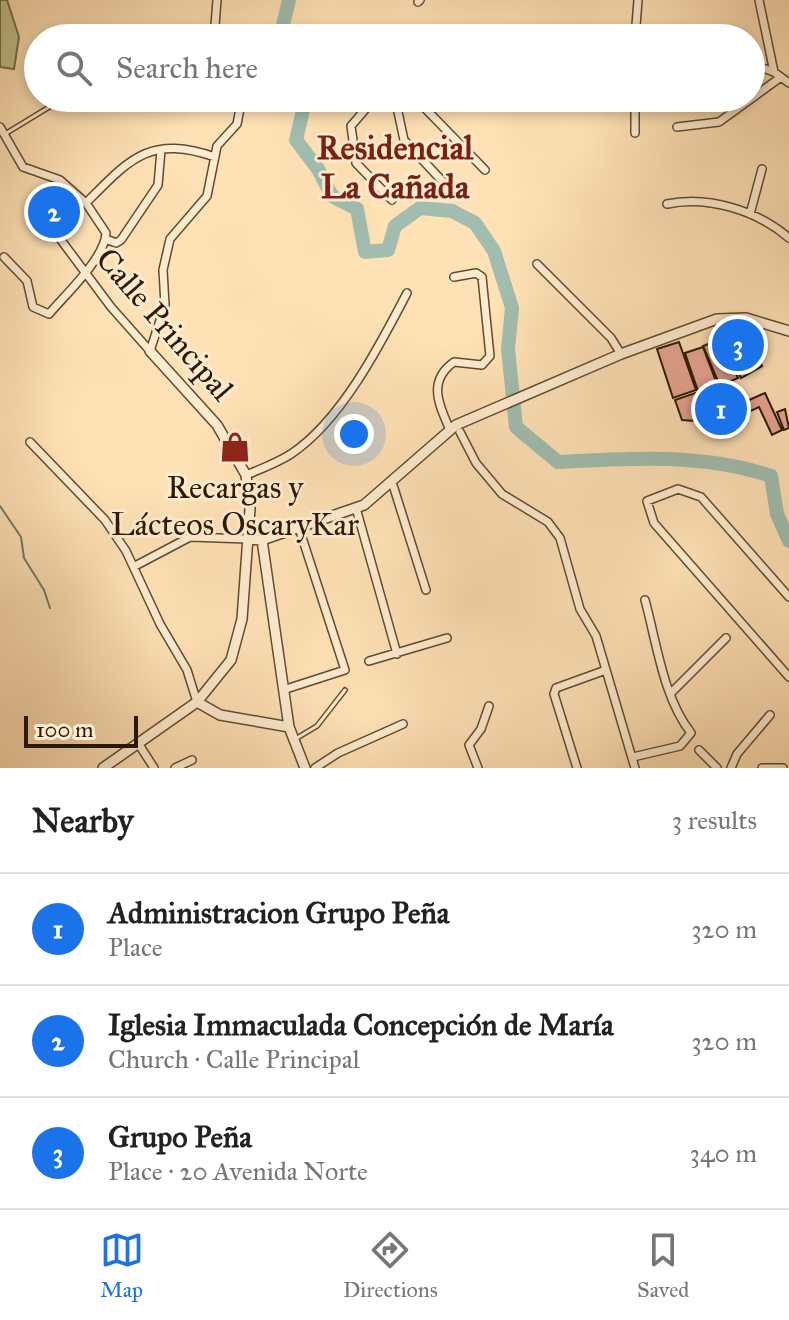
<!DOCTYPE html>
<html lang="en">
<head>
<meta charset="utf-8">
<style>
  :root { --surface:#fff; --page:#f2f2f2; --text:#222; --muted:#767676; --line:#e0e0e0; --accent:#1a73e8 }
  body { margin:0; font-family:"IM FELL Great Primer",serif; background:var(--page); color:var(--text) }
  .scale { position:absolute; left:24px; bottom:20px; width:114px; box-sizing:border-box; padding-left:8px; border:4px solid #2b1901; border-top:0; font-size:22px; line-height:28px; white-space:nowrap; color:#2b1901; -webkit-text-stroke:6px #ffecd0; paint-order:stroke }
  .you { position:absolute; left:354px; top:434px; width:28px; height:28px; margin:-20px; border:6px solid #fff; border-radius:50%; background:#1a73e8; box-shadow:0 0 0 12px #1a73e833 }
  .badge { display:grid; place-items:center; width:52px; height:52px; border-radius:50%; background:var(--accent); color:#fff; font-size:26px; font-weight:700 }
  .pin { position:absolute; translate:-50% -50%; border:4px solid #fff; box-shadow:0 2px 8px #0006 }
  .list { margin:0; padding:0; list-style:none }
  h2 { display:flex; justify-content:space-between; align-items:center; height:104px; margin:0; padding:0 32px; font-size:34px }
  h2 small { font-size:26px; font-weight:400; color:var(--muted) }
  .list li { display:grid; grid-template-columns:52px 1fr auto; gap:24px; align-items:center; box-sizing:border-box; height:112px; padding:0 32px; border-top:2px solid var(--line) }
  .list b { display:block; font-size:30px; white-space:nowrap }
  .list p { margin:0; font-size:26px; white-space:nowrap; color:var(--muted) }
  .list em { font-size:26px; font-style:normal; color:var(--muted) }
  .icon { flex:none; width:44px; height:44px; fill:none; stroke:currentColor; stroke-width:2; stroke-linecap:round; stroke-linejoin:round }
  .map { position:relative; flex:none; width:789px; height:768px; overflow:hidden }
  .search { position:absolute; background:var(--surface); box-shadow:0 4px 12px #0003; left:24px; right:24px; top:24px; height:88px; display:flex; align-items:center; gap:20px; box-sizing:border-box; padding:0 28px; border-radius:44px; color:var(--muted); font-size:30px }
  .sheet { height:440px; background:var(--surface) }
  nav { display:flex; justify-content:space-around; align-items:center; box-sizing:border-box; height:112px; border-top:2px solid var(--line); background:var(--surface); font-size:22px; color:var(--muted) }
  nav a { display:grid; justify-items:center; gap:4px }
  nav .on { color:var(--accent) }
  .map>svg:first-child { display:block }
  .green { fill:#c2c28d; stroke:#766e47; stroke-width:2 }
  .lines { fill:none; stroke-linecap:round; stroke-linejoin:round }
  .stream { stroke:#717b69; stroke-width:2 }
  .river { stroke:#a0bdaf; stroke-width:14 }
  .building { fill:#e7a391; stroke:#2b1901; stroke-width:2 }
  .service-casing { stroke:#604b2e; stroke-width:6 }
  .minor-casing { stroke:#604b2e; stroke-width:10 }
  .tertiary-casing { stroke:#604b2e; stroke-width:12 }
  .service { stroke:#ffecd0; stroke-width:3 }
  .minor { stroke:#ffecd0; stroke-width:7 }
  .tertiary { stroke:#ffecd0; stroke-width:9 }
  .labels { text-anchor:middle; stroke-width:6; stroke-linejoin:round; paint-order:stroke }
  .street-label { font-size:32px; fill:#2b1901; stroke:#ffecd0 }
  .poi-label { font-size:32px; fill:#2b1901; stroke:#ffecd0 }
  .neighbourhood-label { font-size:34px; font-weight:bold; fill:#7a1f14; stroke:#ffecd0 }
</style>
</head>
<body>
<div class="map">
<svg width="789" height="768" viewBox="0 0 789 768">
  <rect width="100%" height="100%" fill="#ffe1b6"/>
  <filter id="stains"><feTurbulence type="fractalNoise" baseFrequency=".0025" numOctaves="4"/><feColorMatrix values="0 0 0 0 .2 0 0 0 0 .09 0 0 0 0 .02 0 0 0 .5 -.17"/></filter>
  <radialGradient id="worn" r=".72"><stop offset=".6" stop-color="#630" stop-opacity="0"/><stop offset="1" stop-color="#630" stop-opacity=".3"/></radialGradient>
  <path class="green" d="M0,0H7L19,37L14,69L0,67Z"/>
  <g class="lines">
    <path class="stream" d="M0,506L21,537L24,558L44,590L50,608"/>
    <path class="river" d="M280,38L289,0
      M298,98L304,106L296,140L318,169L332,196L357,209L365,252L388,250L395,226L420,208L452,211L475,223L494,251L512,308L508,349L516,427L558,462C628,458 703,453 771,476L777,514L789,541"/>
  </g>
  <path class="building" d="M47,190L77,221L62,236L32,204Z
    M740,324L762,366L741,378L714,325Z
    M721,339L738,378L720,386L703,346Z
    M679,342L696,390L673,398L657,349Z
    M703,347L717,384L698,391L685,353Z
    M701,391L708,422L682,420L675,400Z
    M731,391L737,422L711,426L705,396Z
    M765,393L782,430L772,435L759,407L744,414L740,404Z
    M785,409L789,428L784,430L777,412Z"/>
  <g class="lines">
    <g class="service-casing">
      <path id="service" d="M5,134L64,98
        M297,738L317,726L345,690"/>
    </g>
    <g class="minor-casing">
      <path id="minor" d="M759,0L774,72
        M418,2L420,0
        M214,38L217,0
        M635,38L638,0
        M751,64L774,72L789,83
        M375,98L351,126L356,163L392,200
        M395,98L404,140L444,183
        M415,98L485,170
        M635,98V133
        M0,127L23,167L60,180L86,203L106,233C105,258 65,295 49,314L33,307L27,281L4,257
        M677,127L719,122L781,77
        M86,203C129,160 149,134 215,157
        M667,204C708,195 758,211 789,238
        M750,214L762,169
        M58,236L111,307L150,351L165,305L163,270L170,239L207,196L217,146L237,124L242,98
        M106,239L116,243L121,240L158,185L161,150
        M537,264L611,338L621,354
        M450,430C439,405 427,381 454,362L482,365L490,356L482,277L476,273L454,277
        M460,432L476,463L502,494L548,522L560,538L580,609L596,636L635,768
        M30,442L105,520L126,551L160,624L187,670L197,702
        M246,475C261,469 277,463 291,454C341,421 380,345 407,293
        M392,482L426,590
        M356,508L397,654
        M135,566L190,537L247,539
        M789,597L701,497L678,489L647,501L654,523L789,677
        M369,661L447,638
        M286,689L345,670L299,528
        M670,694L726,638
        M138,743L154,768
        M699,750L717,768
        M633,757L680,746L691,733C663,697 657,644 645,600
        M175,768L192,760
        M315,768L338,753L403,724
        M478,768L469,745L481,729L489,706
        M577,768L554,694L556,688L606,670
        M731,768L737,754L770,715
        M762,768H783"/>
    </g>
    <g class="tertiary-casing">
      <path id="tertiary" d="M247,539L262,540L364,505L456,425L621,354L717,319L746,318L789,331
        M262,540L289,727L305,768
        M197,702L220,715L289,727
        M103,768L197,702L231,660L242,619L250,509L246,475L217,425L150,351"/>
    </g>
    <use href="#service" class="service"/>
    <use href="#minor" class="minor"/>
    <use href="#tertiary" class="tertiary"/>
  </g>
  <defs>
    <g id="shop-bare" transform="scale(2.4)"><path d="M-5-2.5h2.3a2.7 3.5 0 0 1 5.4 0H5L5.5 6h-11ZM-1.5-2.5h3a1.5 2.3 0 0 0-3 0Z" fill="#8f2418" stroke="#ffecd0" stroke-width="2.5" paint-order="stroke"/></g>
  </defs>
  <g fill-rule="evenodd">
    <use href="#shop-bare" x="235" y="447"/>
  </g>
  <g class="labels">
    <g class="street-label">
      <text transform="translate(165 324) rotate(49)" y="11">Calle Principal</text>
    </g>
    <g class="poi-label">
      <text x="235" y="498">Recargas y<tspan x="235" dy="37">Lácteos OscaryKar</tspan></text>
    </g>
    <g class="neighbourhood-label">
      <text x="395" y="159">Residencial<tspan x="395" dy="39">La Cañada</tspan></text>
    </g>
  </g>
  <rect width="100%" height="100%" filter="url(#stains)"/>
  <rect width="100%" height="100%" fill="url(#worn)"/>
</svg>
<div class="scale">100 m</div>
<div class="you"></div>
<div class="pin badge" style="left:721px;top:409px">1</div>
<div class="pin badge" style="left:54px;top:212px">2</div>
<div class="pin badge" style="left:738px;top:345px">3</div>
<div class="search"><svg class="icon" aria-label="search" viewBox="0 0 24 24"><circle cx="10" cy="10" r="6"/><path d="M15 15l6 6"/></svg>Search here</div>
</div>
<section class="sheet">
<h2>Nearby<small>3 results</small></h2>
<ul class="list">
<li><span class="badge">1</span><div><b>Administracion Grupo Peña</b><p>Place</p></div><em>320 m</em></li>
<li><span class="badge">2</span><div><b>Iglesia Immaculada Concepción de María</b><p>Church · Calle Principal</p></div><em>320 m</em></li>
<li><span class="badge">3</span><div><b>Grupo Peña</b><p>Place · 20 Avenida Norte</p></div><em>340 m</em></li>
</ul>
</section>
<nav>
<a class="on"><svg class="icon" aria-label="map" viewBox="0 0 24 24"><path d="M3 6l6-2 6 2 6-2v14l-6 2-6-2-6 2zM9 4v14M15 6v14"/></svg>Map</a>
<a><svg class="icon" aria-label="directions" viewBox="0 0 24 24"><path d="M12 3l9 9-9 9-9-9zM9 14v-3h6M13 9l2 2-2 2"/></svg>Directions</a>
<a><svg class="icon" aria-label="saved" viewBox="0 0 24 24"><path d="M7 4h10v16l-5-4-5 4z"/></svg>Saved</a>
</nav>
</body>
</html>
